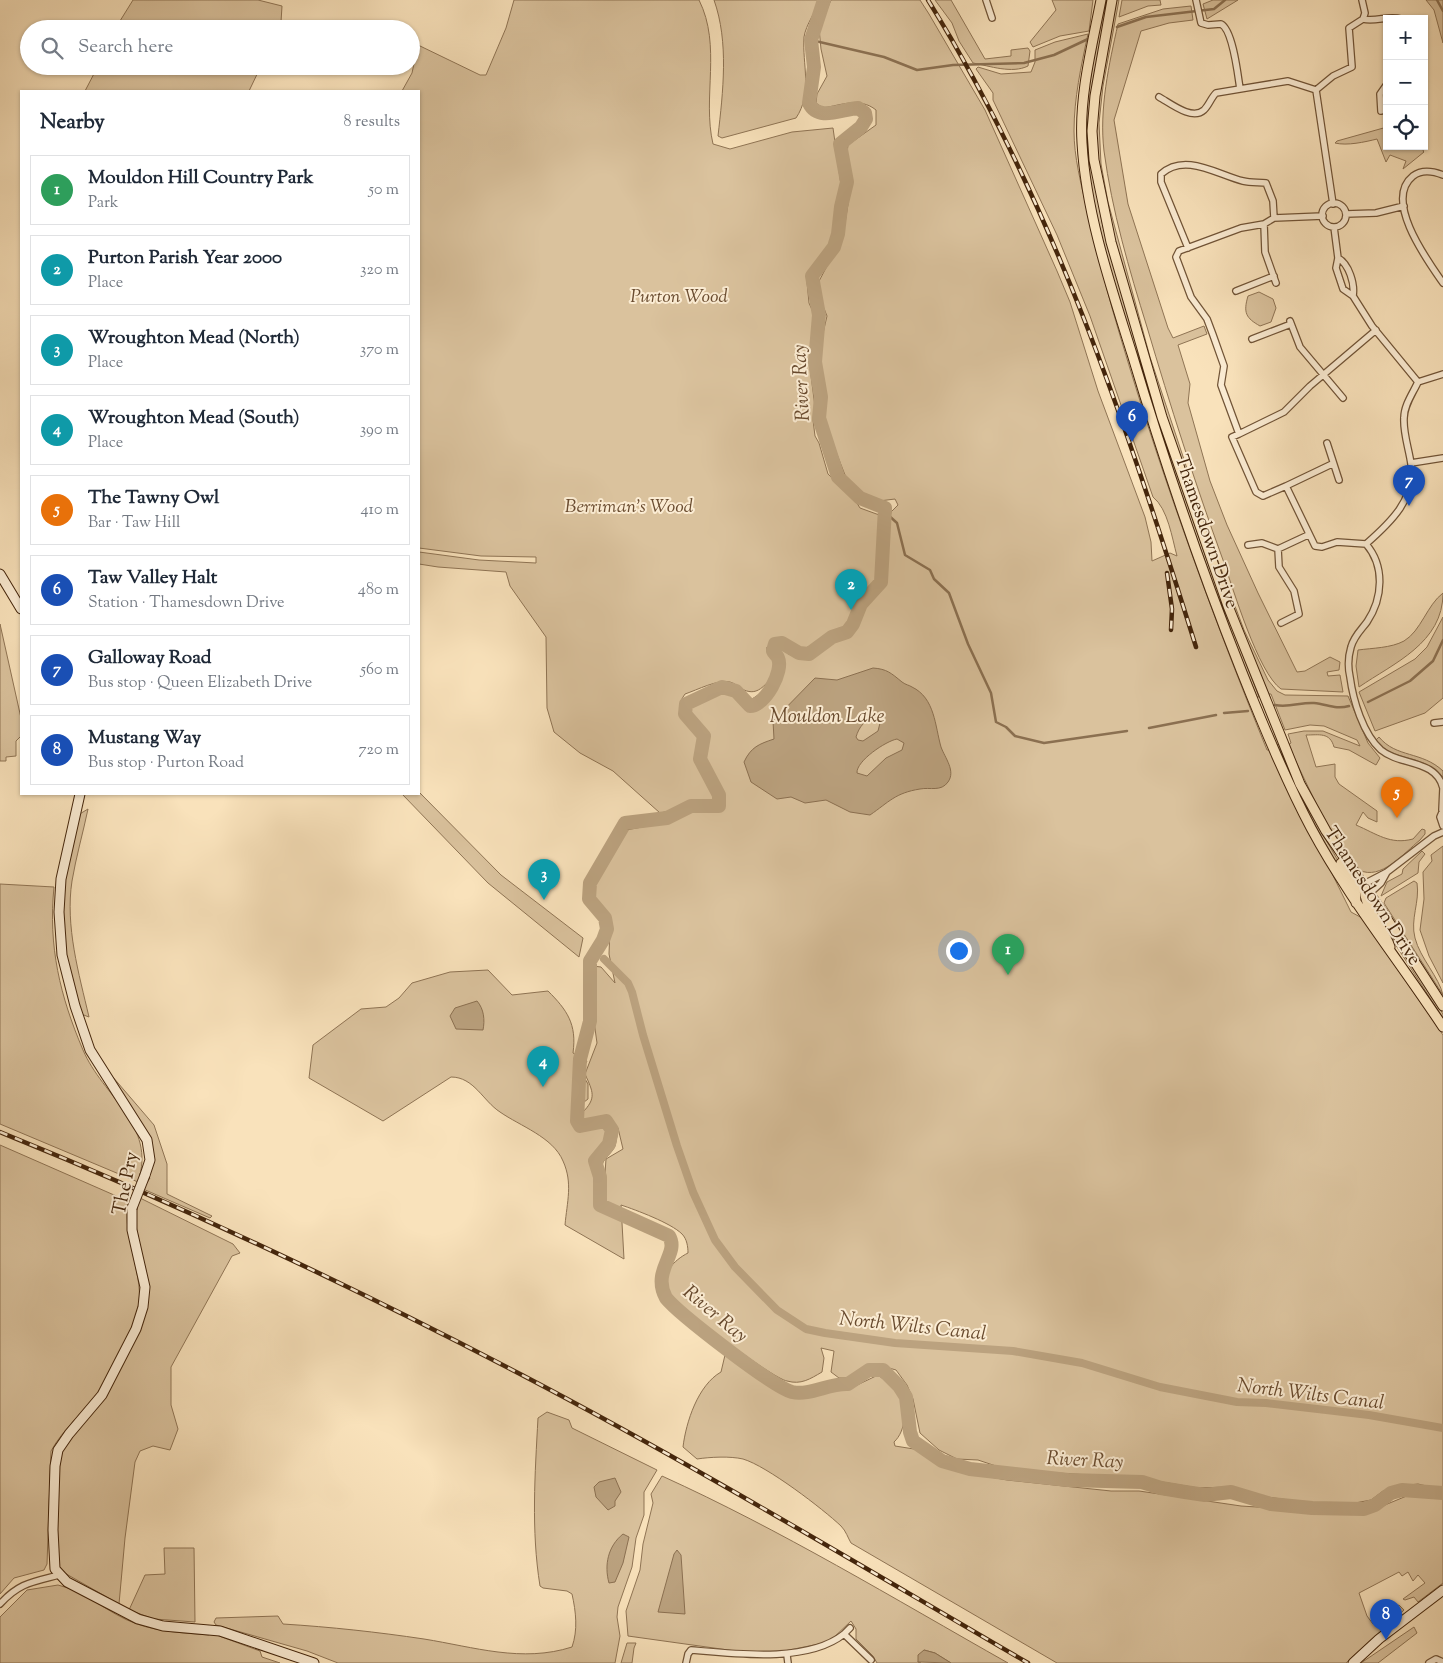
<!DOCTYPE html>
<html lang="en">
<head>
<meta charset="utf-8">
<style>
  :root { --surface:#fff; --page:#f2f2f3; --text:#1f2937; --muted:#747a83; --line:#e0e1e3; --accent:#8f2418 }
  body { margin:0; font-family:"Sorts Mill Goudy",serif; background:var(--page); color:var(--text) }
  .controls { position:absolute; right:15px; top:15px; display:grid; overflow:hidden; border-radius:0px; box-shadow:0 1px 4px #0004 }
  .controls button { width:45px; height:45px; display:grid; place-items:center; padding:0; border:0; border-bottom:1px solid var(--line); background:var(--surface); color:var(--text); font:25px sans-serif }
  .you { position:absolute; left:958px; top:950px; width:18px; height:18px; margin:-12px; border:4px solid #fff; border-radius:50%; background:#1a73e8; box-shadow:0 0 0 8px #1a73e833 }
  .badge { display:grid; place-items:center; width:32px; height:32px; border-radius:50%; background:var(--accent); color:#fff; font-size:16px; font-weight:700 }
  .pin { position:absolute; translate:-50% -41px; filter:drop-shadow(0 1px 2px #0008) }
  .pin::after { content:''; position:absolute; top:26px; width:18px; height:15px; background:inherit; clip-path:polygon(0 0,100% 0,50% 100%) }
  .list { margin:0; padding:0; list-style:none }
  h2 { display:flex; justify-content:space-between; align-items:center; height:65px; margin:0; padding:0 20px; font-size:21px }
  h2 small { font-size:16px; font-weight:400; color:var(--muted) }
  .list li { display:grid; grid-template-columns:32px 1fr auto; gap:15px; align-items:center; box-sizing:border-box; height:70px; margin:0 10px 10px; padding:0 10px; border:1px solid var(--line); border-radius:0px }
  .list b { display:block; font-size:19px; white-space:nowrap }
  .list p { margin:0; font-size:16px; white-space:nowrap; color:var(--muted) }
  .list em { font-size:16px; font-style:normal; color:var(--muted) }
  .icon { flex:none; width:28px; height:28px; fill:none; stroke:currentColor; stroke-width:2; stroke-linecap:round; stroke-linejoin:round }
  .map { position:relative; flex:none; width:1443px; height:1663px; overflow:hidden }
  .search { position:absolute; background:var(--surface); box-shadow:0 1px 4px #0004; left:20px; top:20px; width:400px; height:55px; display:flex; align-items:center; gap:12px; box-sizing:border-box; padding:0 18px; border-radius:28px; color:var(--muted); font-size:19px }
  .panel { position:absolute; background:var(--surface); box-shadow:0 1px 4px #0004; left:20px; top:90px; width:400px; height:705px; border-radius:0px }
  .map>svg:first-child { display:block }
  .green { fill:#dac29d; stroke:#8f7454; fill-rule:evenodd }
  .water { fill:#bba27f; stroke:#8b7051; fill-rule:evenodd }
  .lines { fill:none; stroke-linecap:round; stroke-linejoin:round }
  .stream { stroke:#8b7051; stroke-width:2.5 }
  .canal { stroke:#bba27f; stroke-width:8 }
  .river { stroke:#bba27f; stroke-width:14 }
  .street-casing { stroke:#715437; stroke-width:8 }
  .secondary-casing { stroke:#44250b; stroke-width:11 }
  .primary-casing { stroke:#44250b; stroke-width:11 }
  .street { stroke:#fbecd3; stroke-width:5.5 }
  .secondary { stroke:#fbecd3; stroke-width:9 }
  .primary { stroke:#f9e2bb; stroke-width:9 }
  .rail-casing { stroke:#44250b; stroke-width:4.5 }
  .rail { stroke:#fbecd3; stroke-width:2.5; stroke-dasharray:8; stroke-linecap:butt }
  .secondary-bridge-casing { stroke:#44250b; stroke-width:11; stroke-linecap:butt }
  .secondary-bridge { stroke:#fbecd3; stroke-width:9 }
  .labels { text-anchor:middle; stroke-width:4; stroke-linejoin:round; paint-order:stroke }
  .park-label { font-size:19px; font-style:italic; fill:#6a4c30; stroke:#fbecd3 }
  .street-label { font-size:19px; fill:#44250b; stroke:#fbecd3 }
  .water-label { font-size:20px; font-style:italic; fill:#684a2e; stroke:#fbecd3 }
</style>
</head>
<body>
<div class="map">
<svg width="1443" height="1663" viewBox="0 0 1443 1663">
  <rect width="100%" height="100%" fill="#f9e2bb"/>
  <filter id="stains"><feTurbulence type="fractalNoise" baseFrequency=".004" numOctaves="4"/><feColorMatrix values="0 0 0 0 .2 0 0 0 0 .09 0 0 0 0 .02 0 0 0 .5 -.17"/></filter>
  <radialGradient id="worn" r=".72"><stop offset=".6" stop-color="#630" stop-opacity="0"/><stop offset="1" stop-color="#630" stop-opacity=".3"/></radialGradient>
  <path class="green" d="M133,0H258L282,6L281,22L278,29H115Z
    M514,0H699C722,46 702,97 713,144L730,149L792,132L833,128L841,185L834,238L829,254L811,272L807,282L809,303L817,321L809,360L815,407L813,420L815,436L819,443L828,474L855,500L860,508L882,516V522L878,545L880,582L875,591L858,608L852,624L846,631L820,639L811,649L794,652L791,646L778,640L767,647V652L772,658L771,651L778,644L788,654L794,655L812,651L827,640L846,633L865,604L878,591L884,579L882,556L891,512L898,505L895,499L879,501L862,493L845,475L822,416L820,366L821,342L827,316L819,296L818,283L843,236L851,185L846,161L848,145L876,125V110C860,97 841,105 823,108L816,103L817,94L827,76L821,49L819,28L831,0H920L929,14L985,110L1057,271L1070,302L1098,391L1145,517L1151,542L1152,561L1170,553L1177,556C1172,538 1168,509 1153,497L1090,316L1057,235L993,100V93L976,69L978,67L1001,74L1031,72L1035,62V50L1055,42L1088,34C1081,66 1074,99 1074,131C1074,157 1081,184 1087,209C1095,243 1103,275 1112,308C1155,458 1208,605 1267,750H1271L1351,912L1362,918L1443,1035V1490L1418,1484L1399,1486L1383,1491L1371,1500L1355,1503H1311L1267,1497L1228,1487L1198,1488L1138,1478L1008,1470L978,1460L957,1459L939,1450L920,1433L913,1399L907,1385L896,1370L882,1366L866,1368L856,1378H839L831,1372L834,1351L821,1348L824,1358L822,1372C810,1379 801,1385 787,1381C773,1379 674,1304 668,1292C659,1275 674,1260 688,1253C688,1247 687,1239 682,1234C671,1223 636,1210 621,1205L624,1259L565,1225C567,1202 573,1183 563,1161C553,1137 520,1126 500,1112C483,1101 474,1077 451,1077L383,1121L309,1078L313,1045L361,1009L386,1007L399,998L412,983L450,972L488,970L512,995L548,991C567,1010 577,1024 573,1053L587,1061L581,1072L588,1084V1099L575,1109L572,1120L578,1129L593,1126L602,1121L612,1127L617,1136C616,1140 616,1145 614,1148C609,1157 597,1162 605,1173L606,1159L623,1149L618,1128L609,1119L583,1121L582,1113C597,1098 593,1092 585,1074L597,1043L591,1000L593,966L601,967L615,983L609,954L610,927L608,919C593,913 590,902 588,886L626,830L653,825L690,808L722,805L718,796L713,800L694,801L679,809L660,813L613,771L580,753L554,732L547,708L546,637L510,586L506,572L438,567L419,564V552L479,560L536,563V557L481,556L419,548V91H402L412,73L418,45L480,75H486L506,28ZM773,677C769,689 757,696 747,702C741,697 734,691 726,689C719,687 710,691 703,693C675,702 676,712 699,728L702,738C693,723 670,714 685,694C697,690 718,679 730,682C735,683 739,688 744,690C758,696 764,685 773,677Z
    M714,0H819C816,12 806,24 804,37C802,64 813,93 796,118L722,138L718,136C723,92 729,42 714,0Z
    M935,0H951L985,59L1011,56V50L1028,48L1030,51L1028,66C1012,74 990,66 973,63L959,41L952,23Z
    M1052,0H1093L1089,31L1060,36L1033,47L1030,42L1056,10Z
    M1105,0H1108L1091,164L1103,227L1158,418L1208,563L1259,697H1257C1211,585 1172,470 1136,355C1116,290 1088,210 1086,142C1084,94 1097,47 1105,0Z
    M1116,0H1119L1103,86L1099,123L1101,164L1108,202L1150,357L1215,553L1244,630L1268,680L1277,691L1285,695L1348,696L1368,743L1380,758L1376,765L1349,750L1334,747C1330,732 1319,735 1306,735L1316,767L1335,764V777L1339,784L1377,811V822L1368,818L1363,812L1356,825C1377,834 1390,845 1413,839L1422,829L1425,830V834L1420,840C1404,853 1381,881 1359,870L1326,824L1288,745L1291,743L1288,734L1304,731H1323L1360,746L1357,740L1324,726L1310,725L1285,730L1271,694H1267L1230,599L1193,495L1160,397L1115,240L1098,158L1096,139L1099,99Z
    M1122,0H1160L1161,5L1148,6L1119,17Z
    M1213,0H1238L1207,19L1203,4Z
    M1426,0H1443V43L1434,10Z
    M1191,6L1193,20L1169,23L1141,31L1114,120L1128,204L1168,328L1173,338L1204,326L1207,334L1178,345L1190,384L1188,403L1210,481L1227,525L1258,593L1297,672L1305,671L1330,657L1340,662L1339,670L1327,672L1328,676L1340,675L1343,692L1281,689C1258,673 1233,588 1223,560C1195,483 1170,405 1147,327C1129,269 1112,211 1104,151C1099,109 1109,64 1118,24L1163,9Z
    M98,66H261L249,91H85Z
    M1387,127V146H1424V135L1427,140L1423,151L1424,152L1403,169L1406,161L1390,155L1386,162L1377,139C1365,142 1347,146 1335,143L1337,141Z
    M1259,292L1273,299L1276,308L1271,322L1260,326C1246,318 1243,313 1248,296Z
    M1443,593C1443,643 1394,663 1359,687L1356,666L1358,650C1373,648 1391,648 1404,641C1421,631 1427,605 1443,593Z
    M1443,617V698L1425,713L1375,731L1359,692L1415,659L1427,647Z
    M0,624L21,718V736L16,741V756L6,757V761H0Z
    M1379,737C1396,758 1422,751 1443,771V777C1422,753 1393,763 1376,740Z
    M1279,744L1309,810L1349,880L1347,882L1300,798L1276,745Z
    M419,792L501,875L583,938L579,957L488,883L402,794Z
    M88,809C83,833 76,857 72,881C65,926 79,974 89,1017L81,1014C65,970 58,925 63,878C66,857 73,836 78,815Z
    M1443,846V983L1429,956L1420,930L1424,899L1423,872L1432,861L1431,855Z
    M1422,851L1425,854L1419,862L1418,873L1381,896L1387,882L1402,874L1403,869Z
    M1414,881L1417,883C1420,902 1410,919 1415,938C1420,958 1439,977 1443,995L1384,903L1386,898Z
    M0,884L54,887C48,946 60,996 83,1050C103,1097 157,1125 138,1182L0,1124Z
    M1378,911L1443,1014V1018L1375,913Z
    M112,1076L154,1125L167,1164V1194L212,1216L210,1218L143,1189L150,1178L148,1177C163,1146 127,1103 112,1076Z
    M0,1145L130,1202C119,1223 143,1274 139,1302C136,1325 112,1374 98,1392C83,1413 63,1429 51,1451L47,1564L44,1570L14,1578L0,1594Z
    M138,1197L233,1244L240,1253L232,1256L171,1367V1405L178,1429L170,1450L153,1446L140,1451L135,1462L125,1538L119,1604L61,1571L57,1561V1523L59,1458L65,1443L111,1386L142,1322L140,1247L135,1220Z
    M730,1353L774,1388L790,1394L820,1393L851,1388L878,1375C884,1380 896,1387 899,1394C907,1409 906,1431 894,1442L895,1446L914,1449L956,1471L1007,1480L1111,1491H1139L1241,1506L1353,1513L1368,1512L1409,1495L1443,1498V1583L1418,1602L1414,1597L1405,1600L1403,1599L1425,1583L1418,1575L1413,1581L1408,1572L1402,1576L1399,1572L1359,1593L1367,1616L1373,1624L1396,1606L1399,1605L1404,1610L1346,1663H1057L851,1543C848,1538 846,1531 841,1526C823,1509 767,1466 743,1459C730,1456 710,1457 697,1459L683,1447C686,1422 698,1385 721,1372L725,1355Z
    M547,1412L569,1420L572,1428L657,1470L644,1492V1515L636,1538L632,1567L618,1607L617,1617L620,1636L615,1663H338L307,1651L216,1625L214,1622L216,1618L278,1616L283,1624C331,1627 377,1632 424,1639C474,1647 522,1663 572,1647C578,1630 576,1612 572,1594L567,1591L543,1588L540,1586C531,1530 535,1474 538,1418Z
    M662,1476C781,1530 893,1598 1008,1663H951L935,1653L924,1650L918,1662L921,1663H877L873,1656L856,1639V1629L851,1621L829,1642L764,1655L628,1636L626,1611L640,1570L643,1544L653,1503L651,1494Z
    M164,1548H194L195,1622L154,1619L129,1610L145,1575L165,1574Z
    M58,1585C88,1592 108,1614 137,1624C160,1632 185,1633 209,1635L211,1633L260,1651L262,1657L280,1663H0V1617L27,1590Z
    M1414,1627L1417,1633L1378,1663H1361Z
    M627,1643H636L634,1648L632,1663H621Z"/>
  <path class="water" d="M873,668C887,669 891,673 902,682C906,685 909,685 912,687C935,698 935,726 941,747C945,758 956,771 948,782C941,792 930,787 920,789C895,793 889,802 870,815L850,812L826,800L805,803L791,797L777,799L751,782L744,762C751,747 759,744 774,739L773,721L815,678L837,680ZM875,718L880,723L878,731L863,741L858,740L856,737C859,727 865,719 875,718ZM897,739L904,743L902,750L886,758L867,776L857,773C856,761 886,741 897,739Z
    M477,1001C484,1009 485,1020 483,1030L456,1029L450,1016L455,1008Z
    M615,1478L621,1492L615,1501V1506L608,1510L596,1497L594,1487L599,1482Z
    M623,1534L629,1537L623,1563L615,1582L609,1583C604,1565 608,1546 623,1534Z
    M677,1550L681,1555L685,1614L658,1612L674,1554Z
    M924,1650L935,1653L951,1663L918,1662V1655Z"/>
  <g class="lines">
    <path class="stream" d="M1437,0L1443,11
      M1117,27L1146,17L1214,9L1225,0
      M811,40L884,57L917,70L953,65L1024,63L1054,55L1088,39
      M886,513L897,523L905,555L930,570L934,579L949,593L968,644L991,693L996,722L1006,727L1015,736L1044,743L1127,731
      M1368,702L1410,681L1433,661L1443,640
      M1275,705C1289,708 1301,702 1314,703C1327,704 1335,710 1349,706
      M1224,713L1248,711
      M1149,728L1216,715"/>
    <path class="canal" d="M604,959L628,983L632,992L643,1035L677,1146L693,1192L715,1240L735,1267L777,1310L806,1329L825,1333L895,1343L1013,1351L1082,1363L1160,1387L1237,1402L1266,1403L1369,1415L1443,1428"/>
    <path class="river" d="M824,0L811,40L814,67L809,103C818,122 842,109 858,108L865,113L866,119L861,127L840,144L847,182L841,207L838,234L834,247L812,276L819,315L815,362L821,397L819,418L838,477L860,498L885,508L881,582L861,604L853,624L847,632L832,637L809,654L799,653L782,643L775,644L773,651C774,654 777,655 778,658C784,671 765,706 750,706L736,691L722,687L686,704L685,714L704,736L700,759L719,795V806H691L667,818L625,823L590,883L589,899L605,918L607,929L603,940L590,961V1021L580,1059L577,1121L580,1126L606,1121L612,1130L609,1144L595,1161L600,1177V1205L669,1236C680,1254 651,1270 666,1298C679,1314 773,1387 792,1392C810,1396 829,1383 848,1384L869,1370H883L899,1386L906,1397L910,1432L913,1441L942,1461L970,1469L1068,1480L1142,1482L1161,1488L1185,1492L1205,1495L1231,1492L1271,1504L1312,1508L1364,1509L1375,1505L1391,1493L1402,1490L1443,1493"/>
    <g class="street-casing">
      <path id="street" d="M986,0L992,18
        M1196,0L1201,23L1208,25L1221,24C1233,30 1238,76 1240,89L1288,81L1316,90
        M1363,19C1376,22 1389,15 1401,19
        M1316,90L1333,76L1352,67L1349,28L1363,19L1365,13L1362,0
        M1316,90L1333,204
        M1159,97C1170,103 1192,121 1204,110C1209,105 1211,98 1216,93L1240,89
        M1381,111L1380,94L1387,84
        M1443,175C1433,171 1422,169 1413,176C1383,200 1427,260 1443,283
        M1322 215a12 12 0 1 1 24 0a12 12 0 1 1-24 0Z
        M1346,214L1376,213L1404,206
        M1323,216L1274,218L1264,224L1241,228L1179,251L1176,257L1191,297L1207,319L1213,335L1224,366L1221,385L1239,434L1232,437L1256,492L1263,496L1286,486L1315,546L1322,547L1337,542L1366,544
        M1264,224L1265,252L1276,283
        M1334,227L1338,258L1336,268L1343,289L1353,296L1372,326L1418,382
        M1188,248L1161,182V174C1185,152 1218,175 1243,181C1251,183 1259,182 1266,183L1273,201L1274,218
        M1338,258C1349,264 1355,284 1353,296
        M1236,291L1274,276
        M1290,321L1300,347L1343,398
        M1252,339L1291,324
        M1443,374L1418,382C1413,393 1404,405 1404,418C1403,433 1409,449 1411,464C1416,499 1390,523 1366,544C1385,566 1383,598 1367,622C1361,630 1354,636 1351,647C1348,657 1348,668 1350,677C1353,700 1363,734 1381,750C1400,766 1436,759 1443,788
        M1239,434L1284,412L1310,386L1376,330
        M1327,443L1339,480
        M1411,463L1443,458
        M1286,486L1332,464
        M1248,545L1262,543L1278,549
        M1281,623L1299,614L1294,591L1279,567L1278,549L1308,535
        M1434,723L1443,722
        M1442,810L1443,788
        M1443,810L1440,817L1443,826
        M1364,884L1387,872L1434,836L1443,832
        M1370,893L1381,883L1387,872
        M0,1604C19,1583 32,1582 59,1575
        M844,1634L850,1628
        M787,1655L788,1663
        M686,1663L688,1654L691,1650C736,1654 808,1663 844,1634L871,1660
        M1429,1663L1436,1659L1443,1662"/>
    </g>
    <g class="secondary-casing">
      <path id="secondary" d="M0,574L21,609
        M80,794L61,879L59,912L62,955L75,1006L90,1050L147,1140L150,1160L145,1175
        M132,1208V1230L145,1287L143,1307L136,1329L102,1395L69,1434L58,1450L55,1466L53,1530L55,1569L67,1582L138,1619L163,1626L220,1631L314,1663
        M1353,1663L1379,1639L1443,1590"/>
    </g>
    <g class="primary-casing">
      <path id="primary" d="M1101,0C1092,46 1079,96 1082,143C1086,214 1111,287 1132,354C1164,461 1200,567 1241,670C1262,723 1284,777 1311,828C1349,899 1399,960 1443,1027
        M1112,0L1095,96L1092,131L1094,160L1111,242L1162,417L1228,606L1300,784L1326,831L1385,916L1443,1006
        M1341,863L1355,884L1356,903
        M1364,884C1363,908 1383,926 1390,947"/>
    </g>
    <use href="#street" class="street"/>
    <use href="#secondary" class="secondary"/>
    <use href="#primary" class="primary"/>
    <g class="rail-casing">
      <path id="rail" d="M928,0C1052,200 1126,423 1196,647
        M1167,573L1172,609L1171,630
        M0,1132C178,1204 352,1286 522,1375C694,1465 861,1566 1028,1663"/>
    </g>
    <use href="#rail" class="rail"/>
    <g class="secondary-bridge-casing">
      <path id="secondary-bridge" d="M132,1208L145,1175"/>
    </g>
    <use href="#secondary-bridge" class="secondary-bridge"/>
  </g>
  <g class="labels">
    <g class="park-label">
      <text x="679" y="302">Purton Wood</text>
      <text x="629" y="512">Berriman's Wood</text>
    </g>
    <g class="street-label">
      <text transform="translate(1208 531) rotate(71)" y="7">Thamesdown Drive</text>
      <text transform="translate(1374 895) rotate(57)" y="7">Thamesdown Drive</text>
      <text transform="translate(124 1183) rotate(-78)" y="7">The Pry</text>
    </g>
    <g class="water-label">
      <text transform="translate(800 383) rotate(-93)" y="7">River Ray</text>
      <text x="827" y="722">Mouldon Lake</text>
      <text transform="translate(716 1313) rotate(40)" y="7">River Ray</text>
      <text transform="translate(913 1325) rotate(6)" y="7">North Wilts Canal</text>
      <text transform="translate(1311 1393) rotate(7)" y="7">North Wilts Canal</text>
      <text transform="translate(1085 1459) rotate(3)" y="7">River Ray</text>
    </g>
  </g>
  <rect width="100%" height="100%" filter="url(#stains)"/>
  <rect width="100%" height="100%" fill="url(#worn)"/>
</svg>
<div class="controls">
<button>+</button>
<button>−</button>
<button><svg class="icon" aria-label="locate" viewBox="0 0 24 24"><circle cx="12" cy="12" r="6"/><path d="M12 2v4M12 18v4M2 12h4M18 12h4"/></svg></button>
</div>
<div class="you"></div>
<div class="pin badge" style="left:1008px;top:975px;background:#2e9e5b">1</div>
<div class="pin badge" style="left:851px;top:610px;background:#0f9aa8">2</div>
<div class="pin badge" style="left:544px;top:900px;background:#0f9aa8">3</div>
<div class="pin badge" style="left:543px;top:1087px;background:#0f9aa8">4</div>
<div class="pin badge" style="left:1397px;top:818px;background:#e8710a">5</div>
<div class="pin badge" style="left:1132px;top:442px;background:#1a4fb4">6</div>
<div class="pin badge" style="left:1409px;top:506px;background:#1a4fb4">7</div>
<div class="pin badge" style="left:1386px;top:1640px;background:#1a4fb4">8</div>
<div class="search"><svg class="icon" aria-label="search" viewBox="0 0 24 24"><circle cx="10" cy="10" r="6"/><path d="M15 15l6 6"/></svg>Search here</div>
<section class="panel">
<h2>Nearby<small>8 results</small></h2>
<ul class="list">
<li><span class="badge" style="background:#2e9e5b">1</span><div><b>Mouldon Hill Country Park</b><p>Park</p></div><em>50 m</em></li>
<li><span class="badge" style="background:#0f9aa8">2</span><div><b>Purton Parish Year 2000</b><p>Place</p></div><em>320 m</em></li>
<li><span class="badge" style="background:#0f9aa8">3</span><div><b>Wroughton Mead (North)</b><p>Place</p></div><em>370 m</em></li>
<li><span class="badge" style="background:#0f9aa8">4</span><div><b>Wroughton Mead (South)</b><p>Place</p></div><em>390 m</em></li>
<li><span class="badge" style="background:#e8710a">5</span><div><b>The Tawny Owl</b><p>Bar · Taw Hill</p></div><em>410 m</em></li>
<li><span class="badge" style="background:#1a4fb4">6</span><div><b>Taw Valley Halt</b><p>Station · Thamesdown Drive</p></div><em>480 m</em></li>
<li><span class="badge" style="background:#1a4fb4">7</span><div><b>Galloway Road</b><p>Bus stop · Queen Elizabeth Drive</p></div><em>560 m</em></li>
<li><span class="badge" style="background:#1a4fb4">8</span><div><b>Mustang Way</b><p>Bus stop · Purton Road</p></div><em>720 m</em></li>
</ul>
</section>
</div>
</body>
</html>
